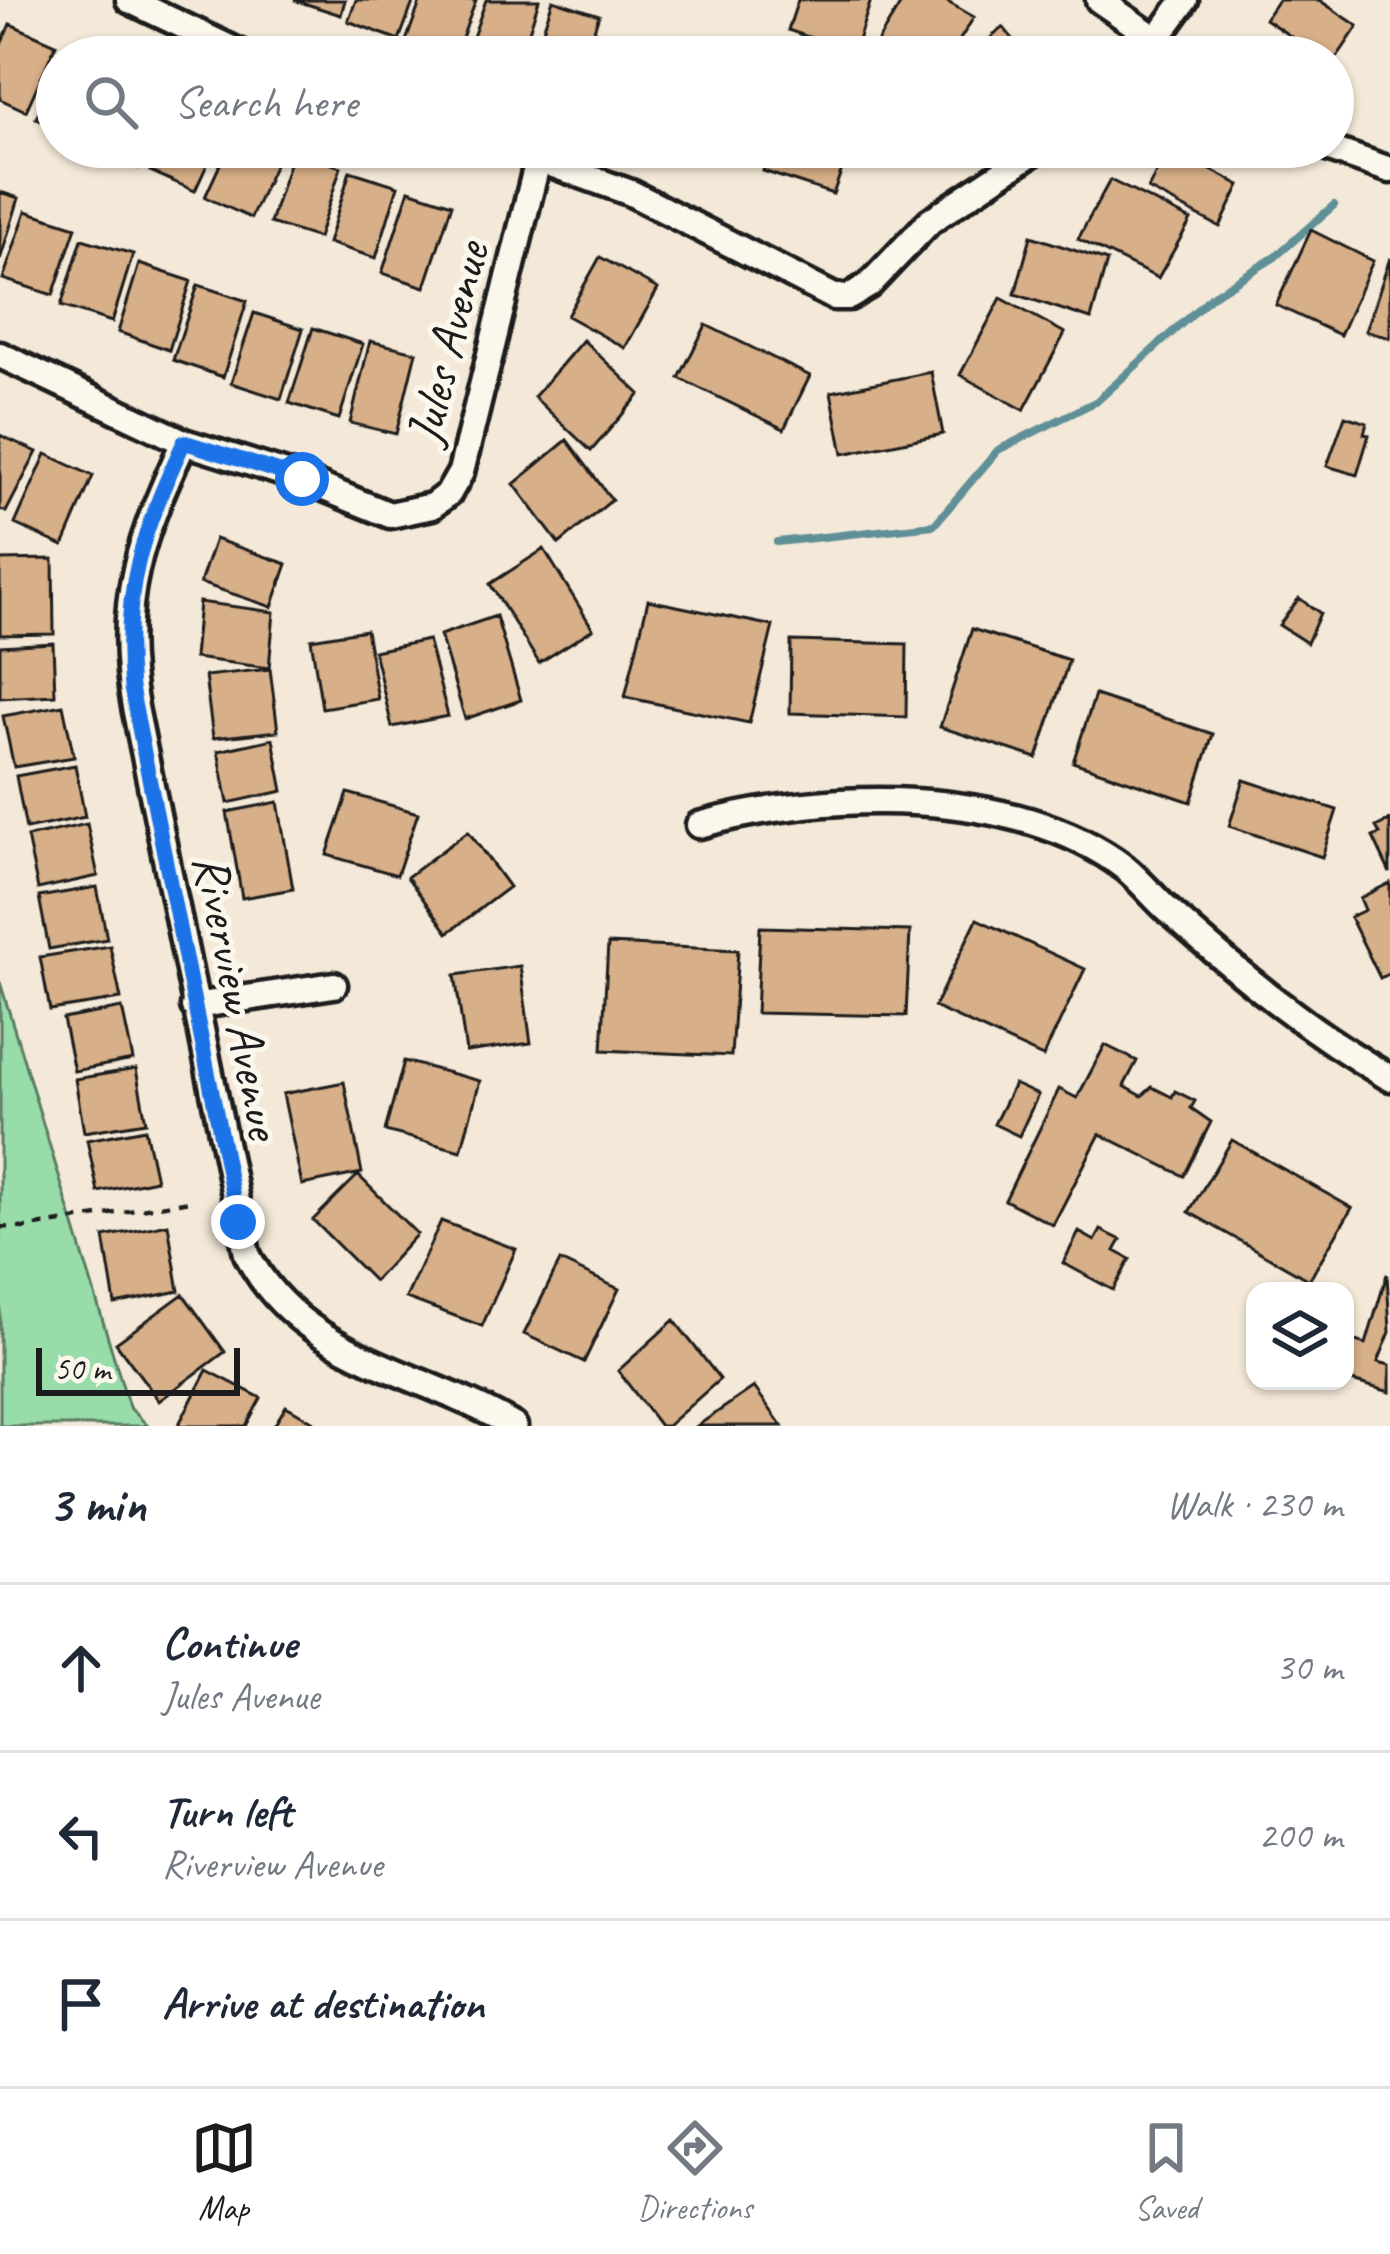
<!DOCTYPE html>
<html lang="en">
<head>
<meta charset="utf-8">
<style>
  :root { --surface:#fff; --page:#f6f6f7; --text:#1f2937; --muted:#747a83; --line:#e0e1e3; --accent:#1c1c1c }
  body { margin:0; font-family:Caveat,sans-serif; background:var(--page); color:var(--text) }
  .controls { position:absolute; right:36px; bottom:36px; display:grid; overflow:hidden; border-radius:24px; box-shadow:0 3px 9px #0004 }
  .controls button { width:108px; height:108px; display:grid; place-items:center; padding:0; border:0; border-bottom:3px solid var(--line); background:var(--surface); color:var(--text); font:60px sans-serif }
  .scale { position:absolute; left:36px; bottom:30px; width:204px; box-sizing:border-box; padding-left:12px; border:6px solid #1c1c1c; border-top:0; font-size:33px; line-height:42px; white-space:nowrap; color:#1c1c1c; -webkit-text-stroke:9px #fbf7ec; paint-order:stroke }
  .stop { position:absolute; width:36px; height:36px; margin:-27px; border:9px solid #1a73e8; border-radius:50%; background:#fff }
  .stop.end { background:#1a73e8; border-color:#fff; box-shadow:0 3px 12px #0008 }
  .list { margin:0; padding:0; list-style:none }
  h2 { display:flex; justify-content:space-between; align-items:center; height:156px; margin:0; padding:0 48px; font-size:51px }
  h2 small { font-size:39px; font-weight:400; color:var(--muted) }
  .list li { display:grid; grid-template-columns:78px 1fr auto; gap:36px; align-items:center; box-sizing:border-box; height:168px; padding:0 48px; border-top:3px solid var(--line) }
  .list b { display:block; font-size:45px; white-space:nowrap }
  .list p { margin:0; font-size:39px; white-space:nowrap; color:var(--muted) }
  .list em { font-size:39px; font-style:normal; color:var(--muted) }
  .icon { flex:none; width:66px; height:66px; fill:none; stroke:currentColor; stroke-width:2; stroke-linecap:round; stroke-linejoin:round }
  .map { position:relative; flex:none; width:1390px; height:1426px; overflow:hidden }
  .search { position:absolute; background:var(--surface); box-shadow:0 3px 9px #0004; left:36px; right:36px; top:36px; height:132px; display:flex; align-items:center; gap:30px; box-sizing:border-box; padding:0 42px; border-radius:66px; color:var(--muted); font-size:45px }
  .sheet { height:660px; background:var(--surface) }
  nav { display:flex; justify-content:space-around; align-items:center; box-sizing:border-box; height:168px; border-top:3px solid var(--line); background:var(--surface); font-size:33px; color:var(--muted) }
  nav a { display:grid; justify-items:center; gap:6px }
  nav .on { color:var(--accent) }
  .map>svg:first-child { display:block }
  .green { fill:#98dda9; stroke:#5a7c62; stroke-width:3 }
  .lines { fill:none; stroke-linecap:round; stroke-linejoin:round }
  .stream { stroke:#609097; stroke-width:8 }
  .building { fill:#d7af88; stroke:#1c1c1c; stroke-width:3 }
  .street-casing { stroke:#1c1c1c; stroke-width:33 }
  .path { stroke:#1c1c1c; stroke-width:4.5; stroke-dasharray:9 9; stroke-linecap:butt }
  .street { stroke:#fbf7ec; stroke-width:24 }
  .route { stroke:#1a73e8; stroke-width:15 }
  .labels { text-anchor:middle; stroke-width:10; stroke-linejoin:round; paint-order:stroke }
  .street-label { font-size:51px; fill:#1c1c1c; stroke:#fbf7ec }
</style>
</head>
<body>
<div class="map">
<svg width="1390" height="1426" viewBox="0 0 1390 1426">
  <rect width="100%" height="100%" fill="#f4e9d8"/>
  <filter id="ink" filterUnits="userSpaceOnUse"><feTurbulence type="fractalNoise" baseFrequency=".00833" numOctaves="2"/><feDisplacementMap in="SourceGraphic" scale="24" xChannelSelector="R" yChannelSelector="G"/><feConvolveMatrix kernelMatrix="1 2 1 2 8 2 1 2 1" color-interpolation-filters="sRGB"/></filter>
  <g filter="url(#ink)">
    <path class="green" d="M0,982L129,1407L148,1426H0Z"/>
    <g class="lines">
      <path class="stream" d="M777,542L934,525L998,450L1097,401L1212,296L1275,257L1334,205"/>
    </g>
    <path class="building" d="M294,0H345L341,15Z
      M356,0H414L399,40L348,21Z
      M421,0H476L455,57L406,41Z
      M486,0H539L521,57H466Z
      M553,0L599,15L585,57H534Z
      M798,0H871L854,53L788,30Z
      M903,0H944L974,17L949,57L870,54Z
      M1278,0H1319L1358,26L1333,63V57H1321L1265,19Z
      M10,24L56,44L26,111L0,99V47Z
      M1003,27L1028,57H969Z
      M606,36L654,52L653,57H598Z
      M57,70V127L36,118Z
      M90,147H147L138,168Z
      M161,147H215L195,191L150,171Z
      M228,147L281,150L251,218L205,197Z
      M705,147H758L755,164L704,154Z
      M771,147H850L833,194L763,171Z
      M1168,148L1240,185L1220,227L1148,189Z
      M293,151L341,167L318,238L270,223Z
      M350,171L398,186L376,258L328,243Z
      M1110,180L1191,220L1158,278L1078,239Z
      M409,190L452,204L425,287L382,273Z
      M0,192L19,198L0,260Z
      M26,211L76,227L53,295L3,279Z
      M1311,230L1373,261L1340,335L1276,305Z
      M1031,236L1107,261L1091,319L1015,294Z
      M82,239L133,254L112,322L61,306Z
      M600,257L658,289L625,348L567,316Z
      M1390,258V338L1366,331Z
      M139,264L191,281L169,350L118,332Z
      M198,285L247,301L223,377L173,360Z
      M1001,298L1065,333L1024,410L960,375Z
      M254,313L303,329L281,399L231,383Z
      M706,325L810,376L784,429L679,378Z
      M313,328L363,344L339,419L289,403Z
      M583,340L640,394L591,451L534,397Z
      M370,341L416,352L396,434L350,423Z
      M931,372L943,434L843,454L831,392Z
      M1345,416L1367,423L1364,434L1369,435L1357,475L1327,466Z
      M0,435L37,452L6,512L0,509Z
      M567,440L612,500L559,544L514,484Z
      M46,454L93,476L63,546L15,524Z
      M215,539L287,564L272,607L200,583Z
      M544,549L593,629L539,663L490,584Z
      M53,559L54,634L0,635V560Z
      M1299,598L1320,613L1307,643L1279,625Z
      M648,600L773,626L749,723L625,697Z
      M199,602L274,612L269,668L194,658Z
      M496,616L521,700L465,719L440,635Z
      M972,629L1069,660L1037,758L940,727Z
      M366,630L378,699L322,708L311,639Z
      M428,640L448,716L392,727L374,651Z
      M791,641L907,644L906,717L790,713Z
      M53,643L55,695L0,698V646Z
      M270,669L278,731L213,738L205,676Z
      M1095,695L1213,734L1191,802L1073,762Z
      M63,705L74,757L14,767L3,716Z
      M273,739L283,791L228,803L218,751Z
      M75,765L85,817L26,829L16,776Z
      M1244,780L1337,810L1322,857L1229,826Z
      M348,793L418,813L397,875L327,855Z
      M278,802L293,889L242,898L227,812Z
      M1390,820V873L1373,837L1380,834L1376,827Z
      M87,824L98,876L38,889L27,837Z
      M468,831L509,887L448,933L407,877Z
      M1390,883V973L1380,978L1350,917L1365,910L1360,898Z
      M97,887L107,939L49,949L39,897Z
      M977,919L1085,969L1043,1057L934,1007Z
      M760,927L910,931L906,1016L756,1013Z
      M608,944L738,950L731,1056L602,1050Z
      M110,946L121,999L50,1010L40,957Z
      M520,966L531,1043L466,1052L455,975Z
      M122,1008L133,1060L74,1071L63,1019Z
      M1105,1045L1137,1061L1124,1086L1142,1096L1152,1087L1172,1097L1175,1091L1195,1101L1191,1108L1211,1122L1184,1176L1100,1134L1053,1225L1005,1200L1059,1089L1077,1098Z
      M404,1061L480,1081L461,1151L385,1131Z
      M136,1069L146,1122L84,1132L75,1079Z
      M344,1082L362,1173L302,1185L283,1094Z
      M1014,1084L1038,1095L1019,1136L994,1124Z
      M145,1129L156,1180L98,1192L87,1140Z
      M1232,1140L1352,1208L1309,1280L1189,1212Z
      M358,1175L417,1234L374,1281L313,1220Z
      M441,1221L516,1249L482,1326L406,1298Z
      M168,1224L179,1291L115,1304L104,1237Z
      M1101,1230L1121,1240L1115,1251L1130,1259L1113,1290L1063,1263L1079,1232L1095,1241Z
      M560,1261L619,1289L584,1362L524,1334Z
      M1387,1274L1390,1332L1378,1362L1390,1365V1392L1345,1379V1338L1366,1344Z
      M183,1294L225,1352L159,1401L116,1343Z
      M674,1320L720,1379L667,1426H660L618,1371Z
      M207,1370L261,1398L246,1426H178Z
      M754,1387L782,1426H697Z
      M286,1406L321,1426H274Z"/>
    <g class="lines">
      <g class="street-casing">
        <path id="street" d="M129,0L249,57
          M1099,0L1182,57
          M1144,57L1185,0
          M504,147L631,193L834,297H849L869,285L930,221L1041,147
          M1324,147L1390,170
          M0,355L184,442L302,479L390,515L432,506L449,493L461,472L538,160
          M184,442C141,536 115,601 135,707L247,1254C299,1358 422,1371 514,1426
          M699,825C824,790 1016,785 1125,868C1141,881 1155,899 1171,913C1240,975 1310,1032 1390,1078
          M194,1006L334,985"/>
      </g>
      <path class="path" d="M0,1227L24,1228L190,1201"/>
      <use href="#street" class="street"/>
    </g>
  </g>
  <g class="lines" filter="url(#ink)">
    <path class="route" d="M238,1222L131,688C121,588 143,531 184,442L302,479"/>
  </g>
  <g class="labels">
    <g class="street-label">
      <text transform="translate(446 343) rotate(-76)" y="18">Jules Avenue</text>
      <text transform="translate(239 996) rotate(79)" y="18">Riverview Avenue</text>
    </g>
  </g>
</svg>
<div class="controls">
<button><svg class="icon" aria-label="layers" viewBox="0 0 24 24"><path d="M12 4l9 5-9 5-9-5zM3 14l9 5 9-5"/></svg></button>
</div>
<div class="scale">50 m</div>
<div class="stop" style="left:302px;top:479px"></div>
<div class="stop end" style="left:238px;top:1222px"></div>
<div class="search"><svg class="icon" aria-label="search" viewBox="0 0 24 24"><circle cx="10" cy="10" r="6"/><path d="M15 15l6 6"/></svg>Search here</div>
</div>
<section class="sheet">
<h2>3 min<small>Walk · 230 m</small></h2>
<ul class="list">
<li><svg class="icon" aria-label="ahead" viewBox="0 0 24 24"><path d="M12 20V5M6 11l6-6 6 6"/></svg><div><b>Continue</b><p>Jules Avenue</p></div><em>30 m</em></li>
<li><svg class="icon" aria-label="left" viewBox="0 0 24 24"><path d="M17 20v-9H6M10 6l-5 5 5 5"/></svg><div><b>Turn left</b><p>Riverview Avenue</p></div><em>200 m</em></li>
<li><svg class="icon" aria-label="arrive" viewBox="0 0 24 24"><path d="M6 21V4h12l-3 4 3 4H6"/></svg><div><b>Arrive at destination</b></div></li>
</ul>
</section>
<nav>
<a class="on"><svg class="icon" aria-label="map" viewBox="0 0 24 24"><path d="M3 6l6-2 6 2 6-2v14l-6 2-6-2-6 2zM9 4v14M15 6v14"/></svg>Map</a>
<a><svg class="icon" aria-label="directions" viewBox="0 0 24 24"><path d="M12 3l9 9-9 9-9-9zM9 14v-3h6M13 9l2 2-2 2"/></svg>Directions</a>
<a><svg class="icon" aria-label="saved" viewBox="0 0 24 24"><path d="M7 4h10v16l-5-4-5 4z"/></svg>Saved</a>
</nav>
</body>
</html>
